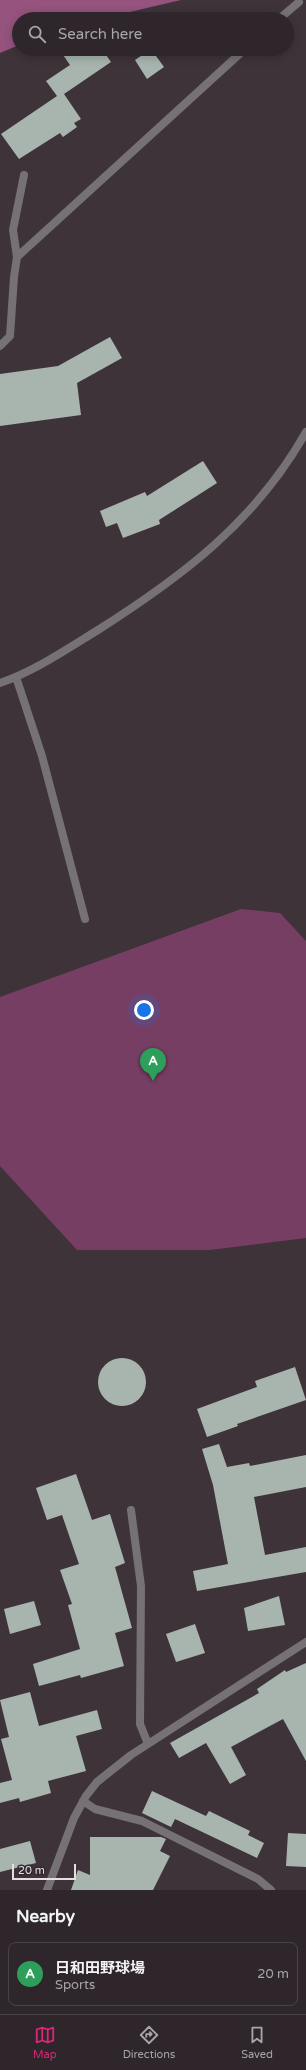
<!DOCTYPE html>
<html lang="en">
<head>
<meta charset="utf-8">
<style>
  :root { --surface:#2e262b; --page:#362e33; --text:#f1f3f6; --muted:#a7a5a9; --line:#494347; --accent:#db2777 }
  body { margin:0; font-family:"Varela Round","Noto Sans JP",sans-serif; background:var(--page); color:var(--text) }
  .scale { position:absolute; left:12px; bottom:10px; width:64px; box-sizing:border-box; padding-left:4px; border:2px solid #e5dee2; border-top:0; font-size:11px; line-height:14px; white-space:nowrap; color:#e5dee2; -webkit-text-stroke:3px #33292f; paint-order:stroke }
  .you { position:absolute; left:144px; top:1010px; width:14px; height:14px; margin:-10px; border:3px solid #fff; border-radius:50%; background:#1a73e8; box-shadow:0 0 0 6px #1a73e833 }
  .badge { display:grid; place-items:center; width:26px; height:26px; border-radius:50%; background:var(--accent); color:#fff; font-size:13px; font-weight:700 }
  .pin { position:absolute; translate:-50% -33px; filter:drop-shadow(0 1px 2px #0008) }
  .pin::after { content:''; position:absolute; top:21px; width:14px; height:12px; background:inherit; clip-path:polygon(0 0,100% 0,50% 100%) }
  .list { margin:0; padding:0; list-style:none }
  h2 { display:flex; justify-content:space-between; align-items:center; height:52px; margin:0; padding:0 16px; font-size:17px }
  h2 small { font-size:13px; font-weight:400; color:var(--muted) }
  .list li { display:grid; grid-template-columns:26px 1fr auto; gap:12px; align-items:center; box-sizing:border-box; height:64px; margin:0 8px 8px; padding:0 8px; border:1px solid var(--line); border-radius:8px }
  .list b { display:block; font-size:15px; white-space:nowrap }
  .list p { margin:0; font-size:13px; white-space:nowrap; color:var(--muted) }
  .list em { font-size:13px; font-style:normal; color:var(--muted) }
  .icon { flex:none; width:22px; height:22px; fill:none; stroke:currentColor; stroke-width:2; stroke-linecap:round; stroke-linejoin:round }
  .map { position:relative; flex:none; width:306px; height:1890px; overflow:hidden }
  .search { position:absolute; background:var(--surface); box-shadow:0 2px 10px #0003; left:12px; right:12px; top:12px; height:44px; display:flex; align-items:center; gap:10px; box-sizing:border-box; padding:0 14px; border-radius:22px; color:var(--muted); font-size:15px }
  .sheet { height:124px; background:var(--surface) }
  nav { display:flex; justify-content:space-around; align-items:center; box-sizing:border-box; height:56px; border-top:1px solid var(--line); background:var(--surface); font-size:11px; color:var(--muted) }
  nav a { display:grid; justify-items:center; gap:2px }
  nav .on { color:var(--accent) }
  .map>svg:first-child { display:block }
  .green { fill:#763e63 }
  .forest { fill:#95537e }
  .building { fill:#a8b5af }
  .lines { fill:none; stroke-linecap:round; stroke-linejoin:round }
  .minor { stroke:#767174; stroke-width:8 }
  .tertiary { stroke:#767174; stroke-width:8 }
</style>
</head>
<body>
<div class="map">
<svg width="306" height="1890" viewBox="0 0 306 1890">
  <rect width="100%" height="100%" fill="#3e3339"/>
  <path class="green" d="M241,909L280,913L306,941V1238L210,1250H77L0,1166V997Z"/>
  <path class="forest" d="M0,0H181L100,19H19V45L0,53Z"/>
  <path class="building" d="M59,49H102L111,62L64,94L81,119L74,123L77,127L63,137L60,133L19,159L1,134L57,96L46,81L70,65Z
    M151,49L164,67L147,79L135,60Z
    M110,337L122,358L77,383L81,415L0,426V374L58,366Z
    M203,461L217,483L159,520L160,524L123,538L117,523L106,527L100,511L145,492L147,496Z
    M98 1382a24 24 0 1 1 48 0a24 24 0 1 1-48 0Z
    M295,1367L306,1400L237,1424L238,1426L207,1437L197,1409L257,1387L255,1381Z
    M219,1444L227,1467L249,1463L250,1466L306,1455V1487L254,1497L265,1555L306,1547V1572L197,1591L193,1571L228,1564L213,1485L202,1449Z
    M76,1474L92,1520L110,1514L125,1563L115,1567L132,1628L115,1633L124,1666L81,1678L80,1675L39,1686L33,1664L80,1649L68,1605L72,1604L60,1570L79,1564L62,1515L47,1520L36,1488Z
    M279,1596L285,1625L248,1631L244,1608Z
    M34,1601L41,1625L10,1634L4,1609Z
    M195,1624L205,1653L176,1662L166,1634Z
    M306,1663V1761L283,1719L231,1747L246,1775L230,1784L206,1743L179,1758L170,1743L259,1693L257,1689L285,1670L286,1672Z
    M30,1692L39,1726L97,1710L102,1729L76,1736L86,1771L48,1781L51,1793L20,1802L19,1798L0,1803V1783L12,1780L1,1739L9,1737L0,1700Z
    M152,1791L206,1816L209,1811L250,1831L248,1835L264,1843L257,1858L175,1819L171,1827L142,1813Z
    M288,1833L306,1834V1867L286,1866Z
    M90,1837H161L166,1839L160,1851L170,1856L153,1890H71L78,1870L90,1875Z
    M30,1841L36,1863L0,1872V1849Z"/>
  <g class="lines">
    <path class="minor" d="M279,19L299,2
      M17,257L13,230L24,175
      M0,346L10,336L14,277L17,257L245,49
      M16,677L42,756L85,919
      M131,1510L141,1586L140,1724L148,1744
      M83,1801L95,1809L142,1821L258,1879L271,1890
      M47,1890L74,1818L86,1796L97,1782L131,1755L306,1642"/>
    <path class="tertiary" d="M0,683C35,671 67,649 98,630C183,576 256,521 306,432"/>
  </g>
</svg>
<div class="scale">20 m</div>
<div class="you"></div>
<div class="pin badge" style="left:153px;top:1081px;background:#2e9e5b">A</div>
<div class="search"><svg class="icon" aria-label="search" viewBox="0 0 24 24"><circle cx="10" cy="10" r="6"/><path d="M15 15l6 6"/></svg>Search here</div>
</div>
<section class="sheet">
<h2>Nearby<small></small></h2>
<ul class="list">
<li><span class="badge" style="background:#2e9e5b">A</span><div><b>日和田野球場</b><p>Sports</p></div><em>20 m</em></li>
</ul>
</section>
<nav>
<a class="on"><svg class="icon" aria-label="map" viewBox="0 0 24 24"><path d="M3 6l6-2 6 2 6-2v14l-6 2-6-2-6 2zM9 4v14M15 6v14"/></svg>Map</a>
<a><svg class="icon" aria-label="directions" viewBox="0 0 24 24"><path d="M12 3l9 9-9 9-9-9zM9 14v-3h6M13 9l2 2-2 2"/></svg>Directions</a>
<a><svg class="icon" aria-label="saved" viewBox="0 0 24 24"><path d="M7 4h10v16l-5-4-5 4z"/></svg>Saved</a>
</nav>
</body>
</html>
